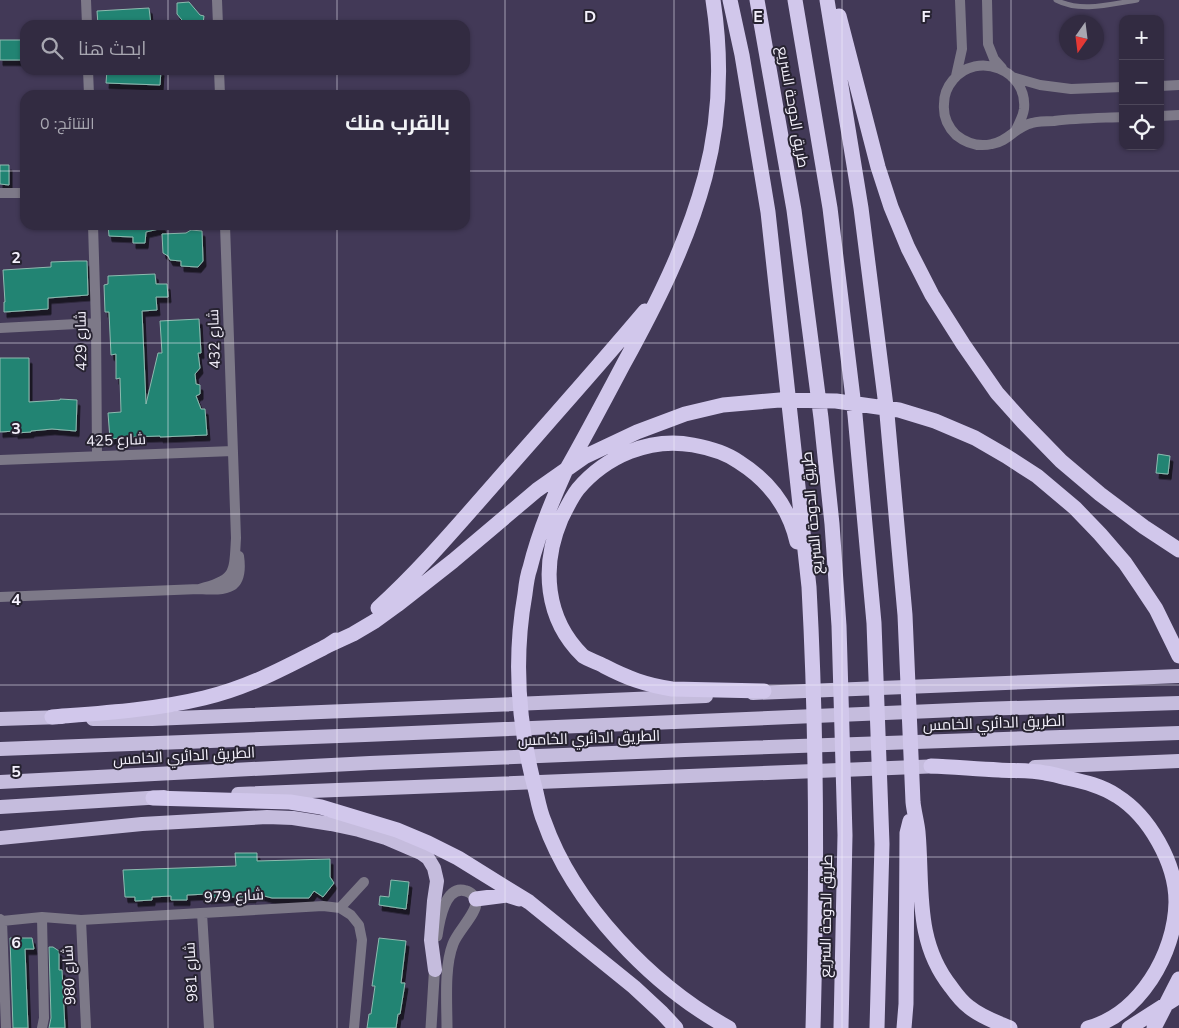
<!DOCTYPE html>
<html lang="ar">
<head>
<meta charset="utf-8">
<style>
  :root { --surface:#322b41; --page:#3a3348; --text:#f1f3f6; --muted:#a8a7b1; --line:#4d475a }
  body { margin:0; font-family:"Nunito Sans",Cairo,sans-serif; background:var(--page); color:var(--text); direction:rtl }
  .controls { position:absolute; right:15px; top:15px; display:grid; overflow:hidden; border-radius:10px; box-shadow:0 1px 4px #0004 }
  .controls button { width:45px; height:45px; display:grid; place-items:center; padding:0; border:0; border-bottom:1px solid var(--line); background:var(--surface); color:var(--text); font:25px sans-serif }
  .compass { position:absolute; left:1059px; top:15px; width:45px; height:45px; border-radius:50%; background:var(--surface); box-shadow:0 1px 4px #0004; rotate:194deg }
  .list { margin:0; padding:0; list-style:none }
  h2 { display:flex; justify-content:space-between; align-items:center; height:65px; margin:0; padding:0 20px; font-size:21px }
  h2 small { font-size:16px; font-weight:400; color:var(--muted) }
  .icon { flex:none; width:28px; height:28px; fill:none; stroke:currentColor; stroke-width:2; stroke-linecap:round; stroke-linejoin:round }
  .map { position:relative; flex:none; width:1179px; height:1028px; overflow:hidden; direction:ltr }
  .search { position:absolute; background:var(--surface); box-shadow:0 1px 4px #0004; left:20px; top:20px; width:450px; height:55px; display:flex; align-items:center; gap:12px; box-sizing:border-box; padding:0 18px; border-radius:15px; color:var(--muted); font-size:19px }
  .panel { position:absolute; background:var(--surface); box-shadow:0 1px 4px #0004; left:20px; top:90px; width:450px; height:140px; border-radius:15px; direction:rtl }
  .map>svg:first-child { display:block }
  .building { fill:#228473; stroke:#8dbaaf; filter:url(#shadow) }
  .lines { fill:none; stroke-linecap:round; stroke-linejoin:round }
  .service { stroke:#7d7988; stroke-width:5 }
  .minor { stroke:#7d7988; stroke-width:10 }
  .tertiary { stroke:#7d7988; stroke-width:11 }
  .trunk { stroke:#c5bcdd; stroke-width:14 }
  .motorway { stroke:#d1c7eb; stroke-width:15 }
  .grid { fill:none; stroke:#f5f2fd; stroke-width:1; stroke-opacity:0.55 }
  .labels { text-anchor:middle; stroke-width:4; stroke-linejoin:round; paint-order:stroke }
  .street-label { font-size:15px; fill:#f5f2fd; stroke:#272331 }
  .grid-label { font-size:16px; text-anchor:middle; font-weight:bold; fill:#f5f2fd; stroke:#272331; stroke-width:4; stroke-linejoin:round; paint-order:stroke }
</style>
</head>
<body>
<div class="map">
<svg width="1179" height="1028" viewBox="0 0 1179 1028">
  <defs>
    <filter id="shadow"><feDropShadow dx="3" dy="5.5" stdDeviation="0" flood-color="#0009"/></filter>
  </defs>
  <rect width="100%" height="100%" fill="#423957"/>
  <path class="building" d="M189,2L200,15L204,16L203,24L186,25L177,14V3Z
    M149,8L151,25H98L97,11Z
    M0,40H25V60H0Z
    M107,70H161L160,85L106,83Z
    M0,165H9V185L0,184Z
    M108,225H162L163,228L146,232L145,243H133V237L109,236Z
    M191,230L202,231L203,261L198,267L181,266V261L170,260L168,256L163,253L162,234L186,233Z
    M76,261H87L88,295L48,298V309L4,312V302H5L3,270L51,267V262Z
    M155,274L156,284H167L168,297H156L157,310L142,311L146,404L158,353H162L160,321L199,319L201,353H198L200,368L195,374L196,384L200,385V394L196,396L201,409H205L207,435L160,437V436L131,437L110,439L108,413L121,412L120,378L116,379V354L111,355L109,312H105L104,285L108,284V276Z
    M0,358H29V402L60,400V399L77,400L76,431L52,429L31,431V432L15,433V431L0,432Z
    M1158,454L1170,456L1168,474L1156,473Z
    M235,853H257V861L330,859V877L334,883L323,897L314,891L309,898H272L253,893V897H225L208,898V894L187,895V900H171V896L152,897V900L135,901V897H125L123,870L236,866Z
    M391,880L409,882L406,909L379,905L380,896L389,897Z
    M10,938H32L34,949H25L28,1028H13Z
    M379,938L406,941L401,983H405L400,1014H398L396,1028H367L369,1014H371L375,986H372Z
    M49,947H53L59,951V970H62L65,1028H49L51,1018Z"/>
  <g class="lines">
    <path class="service" d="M1056,0C1081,13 1111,4 1137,0"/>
    <path class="minor" d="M86,0L87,25
      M217,0L218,25
      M987,0L988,44L994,59L1002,68
      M88,70L89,95
      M219,70L220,95
      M956,76L962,49L960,0
      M1012,77L1040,85L1071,89L1123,87
      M1160,86L1179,85
      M1160,116L1179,115
      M1016,130C1019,123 1023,117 1024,109C1028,70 977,50 953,80C947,87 944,95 944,104C943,116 948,127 956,135C966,143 979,147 992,144C1008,142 1016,126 1032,123C1039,121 1047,121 1054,121C1077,118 1100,118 1123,117
      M0,193H25
      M93,225L96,323L97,456
      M0,328L96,323
      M0,460L233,451
      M199,589C236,580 234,573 236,538L225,225
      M0,597L199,589C227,591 244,590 239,556
      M340,908L364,882
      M202,913L209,1028
      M42,917L44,1018L42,1028
      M0,919L2,921L42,917L81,920L323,906L340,908L351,915L359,925L362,940L354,1028
      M81,920L86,1028
      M2,921L6,1028"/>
    <path class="tertiary" d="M437,936C439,922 445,884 466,891C471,892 475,897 476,901C478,912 457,932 453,944C444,967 447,1003 447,1028
      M431,1028L435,962"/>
    <path class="trunk" d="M753,693L1179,676
      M0,719L62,717
      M93,719H152L706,696
      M0,749L365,735L980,709L1179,703
      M1035,767L1179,761
      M0,782L370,763L685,750L1179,733
      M238,794L941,766
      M0,807L164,797
      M0,838L142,824L267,817L293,818L331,824L359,830L386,838L421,853L428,858L434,868L437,881L434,901L431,940L435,970"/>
    <path class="motorway" d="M713,0C722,58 720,120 705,177C687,244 656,305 623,365C604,401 585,437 565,472C551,503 538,535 530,568C527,576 526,585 525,594C513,661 518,726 536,792C538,801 540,812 544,821C573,904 652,986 729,1028
      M730,0L742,55L768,212L809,587C817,734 817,881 813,1028
      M757,0L794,210L821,418L832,524L839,626L845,835L841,1028
      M795,0L830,208L855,415L874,623L882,844L877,1028
      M827,0L861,208L887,414L905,615L913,802C914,812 917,822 918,832C923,887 914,941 951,987C956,994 962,1002 969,1007C981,1017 996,1022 1010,1028
      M839,16L878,167L891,207L908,248L932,295L963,344L997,393L1023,422L1061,461L1100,494L1144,527L1179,550
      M378,608C420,570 457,526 495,483C545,426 596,369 645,311
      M327,646L353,634L375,621L397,605L453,561L537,490L584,457L637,432L685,414L723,405L780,400L836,401L899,410L935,421L975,438L1006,456L1037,476L1075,508L1100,534L1125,563L1140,585L1156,609L1179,656
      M764,691L672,689C646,685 627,678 604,666C597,662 589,660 583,656C545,619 541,566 561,519C566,509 571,498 578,489C606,456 650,437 693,445C710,448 725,452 739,462C769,481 789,507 797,542
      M52,717C103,713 154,710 204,698C248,688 288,666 327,646L336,640
      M931,766C954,767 977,769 999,770C1014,771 1030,770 1045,773C1052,774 1060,776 1067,778C1085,782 1102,786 1117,796C1149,816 1176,863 1176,902C1175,954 1140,1014 1088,1028
      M153,798L290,802L321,807L397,830L428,843L458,858L529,902L634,987L662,1013L676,1028
      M476,899L507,895L519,899
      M904,1028L906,1004L907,833L910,821
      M1129,1028L1179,996
      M1154,1028L1179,979"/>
  </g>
  <path class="grid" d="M168,0V25M337,0V25M505,0V1028M674,0V1028M842,0V1028M1011,0V1028M168,70V95M337,70V95M0,171H25M465,171H1179M168,225V1028M337,225V1028M0,343H1179M0,514H1179M0,685H1179M0,857H1179"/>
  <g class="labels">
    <g class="street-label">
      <text transform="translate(793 107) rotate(80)" y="5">طريق الدوحة السريع</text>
      <text transform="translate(214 339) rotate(-92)" y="5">شارع 432</text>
      <text transform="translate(81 341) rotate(-91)" y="5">شارع 429</text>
      <text transform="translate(116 440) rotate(-2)" y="5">شارع 425</text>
      <text transform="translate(812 513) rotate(-95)" y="5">طريق الدوحة السريع</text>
      <text transform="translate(994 723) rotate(-2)" y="5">الطريق الدائري الخامس</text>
      <text transform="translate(589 738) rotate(-2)" y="5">الطريق الدائري الخامس</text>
      <text transform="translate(184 756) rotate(-3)" y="5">الطريق الدائري الخامس</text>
      <text transform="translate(234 896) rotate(-3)" y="5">شارع 979</text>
      <text transform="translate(826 916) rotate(-89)" y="5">طريق الدوحة السريع</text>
      <text transform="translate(191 972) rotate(-93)" y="5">شارع 981</text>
      <text transform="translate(69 975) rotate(-93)" y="5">شارع 980</text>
    </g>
  </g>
  <g class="grid-label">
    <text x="590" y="22">D</text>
    <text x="758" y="22">E</text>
    <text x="926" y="22">F</text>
    <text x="16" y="263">2</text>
    <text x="16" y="434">3</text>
    <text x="16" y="605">4</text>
    <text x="16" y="777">5</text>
    <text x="16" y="948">6</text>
  </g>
</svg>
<div class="controls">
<button>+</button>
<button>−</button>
<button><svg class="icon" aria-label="locate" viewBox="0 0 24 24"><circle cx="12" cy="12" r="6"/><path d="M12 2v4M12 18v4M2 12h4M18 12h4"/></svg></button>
</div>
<svg class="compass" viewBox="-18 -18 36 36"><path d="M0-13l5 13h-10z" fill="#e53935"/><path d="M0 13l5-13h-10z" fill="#a8a7b1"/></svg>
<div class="search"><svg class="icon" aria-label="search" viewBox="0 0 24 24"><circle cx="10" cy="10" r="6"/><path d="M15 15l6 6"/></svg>ابحث هنا</div>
<section class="panel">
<h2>بالقرب منك<small>النتائج: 0</small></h2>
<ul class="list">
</ul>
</section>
</div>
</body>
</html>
